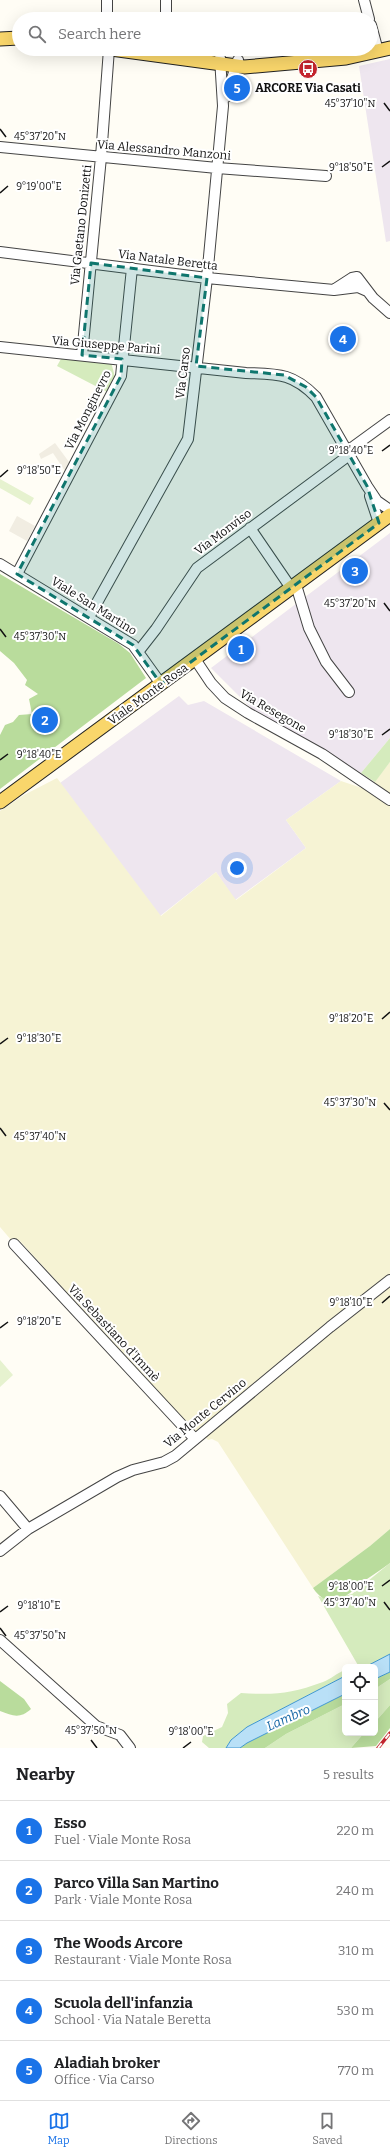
<!DOCTYPE html>
<html lang="en">
<head>
<meta charset="utf-8">
<style>
  :root { --surface:#fff; --page:#f2f2f2; --text:#202124; --muted:#757577; --line:#e0e0e0; --accent:#1a73e8 }
  body { margin:0; font-family:Bitter,serif; background:var(--page); color:var(--text) }
  .controls { position:absolute; right:12px; bottom:12px; display:grid; overflow:hidden; border-radius:6px; box-shadow:0 4px 16px #0002 }
  .controls button { width:36px; height:36px; display:grid; place-items:center; padding:0; border:0; border-bottom:1px solid var(--line); background:var(--surface); color:var(--text); font:20px sans-serif }
  .you { position:absolute; left:237px; top:868px; width:14px; height:14px; margin:-10px; border:3px solid #fff; border-radius:50%; background:#1a73e8; box-shadow:0 0 0 6px #1a73e833 }
  .badge { display:grid; place-items:center; width:26px; height:26px; border-radius:50%; background:var(--accent); color:#fff; font-size:13px; font-weight:700 }
  .pin { position:absolute; translate:-50% -50%; border:2px solid #fff; box-shadow:0 1px 4px #0006 }
  .list { margin:0; padding:0; list-style:none }
  h2 { display:flex; justify-content:space-between; align-items:center; height:52px; margin:0; padding:0 16px; font-size:17px }
  h2 small { font-size:13px; font-weight:400; color:var(--muted) }
  .list li { display:grid; grid-template-columns:26px 1fr auto; gap:12px; align-items:center; box-sizing:border-box; height:60px; padding:0 16px; border-top:1px solid var(--line) }
  .list b { display:block; font-size:15px; white-space:nowrap }
  .list p { margin:0; font-size:13px; white-space:nowrap; color:var(--muted) }
  .list em { font-size:13px; font-style:normal; color:var(--muted) }
  .icon { flex:none; width:22px; height:22px; fill:none; stroke:currentColor; stroke-width:2; stroke-linecap:round; stroke-linejoin:round }
  .map { position:relative; flex:none; width:390px; height:1748px; overflow:hidden }
  .search { position:absolute; background:var(--surface); box-shadow:0 4px 16px #0002; left:12px; right:12px; top:12px; height:44px; display:flex; align-items:center; gap:10px; box-sizing:border-box; padding:0 14px; border-radius:22px; color:var(--muted); font-size:15px }
  .sheet { height:352px; background:var(--surface) }
  nav { display:flex; justify-content:space-around; align-items:center; box-sizing:border-box; height:56px; border-top:1px solid var(--line); background:var(--surface); font-size:11px; color:var(--muted) }
  nav a { display:grid; justify-items:center; gap:2px }
  nav .on { color:var(--accent) }
  .map>svg:first-child { display:block }
  .industrial { fill:#eee6ef }
  .farmland { fill:#f6f3d4 }
  .green { fill:#d5ebbd }
  .forest { fill:#b9dc9c }
  .pitch { fill:#e6f2cf }
  .plaza { fill:#f1ede2 }
  .water { fill:#b9e0f7; stroke:#3f96cf }
  .lines { fill:none; stroke-linecap:round; stroke-linejoin:round }
  .minor-casing { stroke:#444; stroke-width:12 }
  .major-casing { stroke:#222; stroke-width:15 }
  .minor { stroke:#fff; stroke-width:10 }
  .major { stroke:#f9d66b; stroke-width:13 }
  .rail-casing { stroke:#c4262e; stroke-width:3.5 }
  .rail { stroke:#fff; stroke-width:2; stroke-dasharray:6; stroke-linecap:butt }
  .marked { fill:#0f766e; fill-opacity:0.2; stroke:#0f766e; stroke-width:3; stroke-dasharray:8 5; stroke-linejoin:round }
  .ticks { fill:none; stroke:#111; stroke-width:1.5 }
  .labels { text-anchor:middle; stroke-width:4; stroke-linejoin:round; paint-order:stroke }
  .poi-label { font-size:12px; font-weight:bold; fill:#111; stroke:#fff }
  .street-label { font-size:12px; fill:#111; stroke:#fff }
  .water-label { font-size:13px; font-style:italic; fill:#1768a6; stroke:#fff }
  .ticks-label { font-size:10px; text-anchor:middle; fill:#111; stroke:#fff; stroke-width:4; stroke-linejoin:round; paint-order:stroke }
</style>
</head>
<body>
<div class="map">
<svg width="390" height="1748" viewBox="0 0 390 1748">
  <rect width="100%" height="100%" fill="#fffdf5"/>
  <path class="industrial" d="M390,59V241L386,242L359,66Z
    M390,533V738L361,773L251,708L211,668Z
    M179,696L188,705L204,701L341,781L286,820L306,848L235,900L216,872L160,916L60,783Z"/>
  <path class="farmland" d="M390,762V1529L370,1546L313,1588L218,1442L212,1439L208,1440L199,1430L195,1432L19,1240L12,1241L0,1227V811L24,795L57,778L161,916L216,872L236,900L306,848L286,820L341,781L368,790Z"/>
  <path class="green" d="M62,357L111,362L115,377L107,392L57,366Z
    M390,738V762L375,782L361,773Z
    M390,1563V1654L365,1667H359L318,1596L329,1600L352,1594Z
    M345,1670V1676L247,1727L231,1740L226,1748H209L202,1742L203,1736L222,1727L228,1713L227,1704L241,1693C275,1695 290,1694 323,1682C331,1679 337,1673 345,1670Z
    M390,1679V1705L375,1722V1689Z
    M345,1704V1733H364L351,1748H265L286,1734Z"/>
  <path class="forest" d="M0,574L119,644L130,653L146,678L0,789V735L5,725L13,722L19,715L32,714L29,699L38,694L25,685L27,680L14,663L0,651Z
    M390,1529V1563C383,1568 375,1574 367,1579C351,1592 331,1615 313,1588L370,1546Z
    M390,1672V1679L375,1689V1679Z
    M0,1681L24,1699L31,1709C20,1719 13,1716 0,1711Z
    M345,1694V1704L286,1734L265,1748H240L247,1743Z
    M390,1705V1728L376,1746L351,1748L364,1733H375V1722Z"/>
  <path class="pitch" d="M0,479L34,498L30,505L0,488Z
    M0,1360L13,1375L0,1387Z"/>
  <path class="plaza" d="M55,443L69,462L65,471L53,453L41,459L39,454Z
    M17,516L35,526L27,541L9,531Z"/>
  <path class="water" d="M390,1654V1672L375,1679V1667H365Z
    M345,1676V1694L247,1743L240,1748H226L231,1740L247,1727Z"/>
  <g class="lines">
    <g class="minor-casing">
      <path id="minor" d="M107,0V19
        M166,0V19
        M364,0L369,19
        M371,25L378,51
        M226,97L238,60
        M0,147L217,168L326,176
        M0,252L207,278L334,290L358,287L367,291
        M335,289L352,278L357,277L373,298L390,313
        M0,347L246,373C278,374 293,373 316,397L367,486L377,501L390,510
        M82,355L101,157L109,49
        M346,452L390,420
        M370,496L379,523
        M250,528L291,588
        M0,564L133,645L161,684
        M17,574L121,376L132,268
        M296,585L309,628L326,662L349,692
        M89,617L188,439L207,278L223,106L220,58
        M138,652L156,629L197,568L348,456
        M195,659L211,683L225,698L248,713L322,754L390,800
        M14,1244L195,1439
        M0,1496L28,1529
        M0,1551L28,1529L117,1477L133,1470L164,1462L175,1456L330,1327L390,1280
        M0,1640L96,1726L120,1735L130,1748"/>
    </g>
    <g class="major-casing">
      <path id="major" d="M0,39L19,38
        M111,49L244,67L346,58L390,48
        M0,802L390,515"/>
    </g>
    <use href="#minor" class="minor"/>
    <use href="#major" class="major"/>
    <g class="rail-casing">
      <path id="rail" d="M378,1748L390,1733"/>
    </g>
    <use href="#rail" class="rail"/>
  </g>
  <path class="marked" d="M91,263L207,278L196,366L284,375L306,387L316,397L367,486L379,523L161,684L133,645L17,574L121,376L122,359L82,355Z"/>
  <path class="ticks" d="M384,103L390,111M0,129L6,137M382,167L390,161M0,193L8,186M382,451L390,445M0,477L8,470M384,603L390,611M0,629L6,637M382,735L390,729M0,760L8,754M382,1019L390,1012M0,1044L8,1038M384,1103L390,1110M0,1128L6,1136M382,1303L390,1296M0,1328L8,1322M382,1586L390,1580M384,1602L390,1610M0,1612L8,1606M0,1628L6,1636M91,1740L97,1748M183,1748L191,1742"/>
  <defs>
    <g id="bus-disc" transform="scale(1)"><circle r="9.5" fill="#c4262e" stroke="#fff"/><path d="M-5-6H5V4H4V6H2V4H-2V6H-4V4H-5ZM-3.5-4V0h7V-4ZM-3.5 1.2v1.5H-2V1.2ZM2 1.2v1.5H3.5V1.2Z" fill="#fff"/></g>
  </defs>
  <g fill-rule="evenodd">
    <use href="#bus-disc" x="308" y="69"/>
  </g>
  <g class="labels">
    <g class="poi-label">
      <text x="308" y="92">ARCORE Via Casati</text>
    </g>
    <g class="street-label">
      <text transform="translate(164 150) rotate(5)" y="4">Via Alessandro Manzoni</text>
      <text transform="translate(81 225) rotate(-84)" y="4">Via Gaetano Donizetti</text>
      <text transform="translate(168 260) rotate(7)" y="4">Via Natale Beretta</text>
      <text transform="translate(106 345) rotate(5)" y="4">Via Giuseppe Parini</text>
      <text transform="translate(183 373) rotate(-83)" y="4">Via Carso</text>
      <text transform="translate(88 410) rotate(-63)" y="4">Via Monginevro</text>
      <text transform="translate(223 532) rotate(-37)" y="4">Via Monviso</text>
      <text transform="translate(94 606) rotate(32)" y="4">Viale San Martino</text>
      <text transform="translate(148 694) rotate(-36)" y="4">Viale Monte Rosa</text>
      <text transform="translate(273 711) rotate(30)" y="4">Via Resegone</text>
      <text transform="translate(114 1333) rotate(47)" y="4">Via Sebastiano d'Immè</text>
      <text transform="translate(205 1413) rotate(-39)" y="4">Via Monte Cervino</text>
    </g>
    <g class="water-label">
      <text transform="translate(288 1717) rotate(-24)" y="5">Lambro</text>
    </g>
  </g>
  <g class="ticks-label">
    <text x="350" y="107">45°37'10"N</text>
    <text x="40" y="140">45°37'20"N</text>
    <text x="351" y="171">9°18'50"E</text>
    <text x="39" y="190">9°19'00"E</text>
    <text x="351" y="454">9°18'40"E</text>
    <text x="39" y="474">9°18'50"E</text>
    <text x="350" y="607">45°37'20"N</text>
    <text x="40" y="640">45°37'30"N</text>
    <text x="351" y="738">9°18'30"E</text>
    <text x="39" y="758">9°18'40"E</text>
    <text x="351" y="1022">9°18'20"E</text>
    <text x="39" y="1042">9°18'30"E</text>
    <text x="350" y="1106">45°37'30"N</text>
    <text x="40" y="1140">45°37'40"N</text>
    <text x="351" y="1306">9°18'10"E</text>
    <text x="39" y="1325">9°18'20"E</text>
    <text x="351" y="1590">9°18'00"E</text>
    <text x="350" y="1606">45°37'40"N</text>
    <text x="39" y="1609">9°18'10"E</text>
    <text x="40" y="1639">45°37'50"N</text>
    <text x="91" y="1734">45°37'50"N</text>
    <text x="191" y="1735">9°18'00"E</text>
  </g>
</svg>
<div class="controls">
<button><svg class="icon" aria-label="locate" viewBox="0 0 24 24"><circle cx="12" cy="12" r="6"/><path d="M12 2v4M12 18v4M2 12h4M18 12h4"/></svg></button>
<button><svg class="icon" aria-label="layers" viewBox="0 0 24 24"><path d="M12 4l9 5-9 5-9-5zM3 14l9 5 9-5"/></svg></button>
</div>
<div class="you"></div>
<div class="pin badge" style="left:241px;top:649px">1</div>
<div class="pin badge" style="left:45px;top:720px">2</div>
<div class="pin badge" style="left:355px;top:571px">3</div>
<div class="pin badge" style="left:343px;top:339px">4</div>
<div class="pin badge" style="left:237px;top:88px">5</div>
<div class="search"><svg class="icon" aria-label="search" viewBox="0 0 24 24"><circle cx="10" cy="10" r="6"/><path d="M15 15l6 6"/></svg>Search here</div>
</div>
<section class="sheet">
<h2>Nearby<small>5 results</small></h2>
<ul class="list">
<li><span class="badge">1</span><div><b>Esso</b><p>Fuel · Viale Monte Rosa</p></div><em>220 m</em></li>
<li><span class="badge">2</span><div><b>Parco Villa San Martino</b><p>Park · Viale Monte Rosa</p></div><em>240 m</em></li>
<li><span class="badge">3</span><div><b>The Woods Arcore</b><p>Restaurant · Viale Monte Rosa</p></div><em>310 m</em></li>
<li><span class="badge">4</span><div><b>Scuola dell'infanzia</b><p>School · Via Natale Beretta</p></div><em>530 m</em></li>
<li><span class="badge">5</span><div><b>Aladiah broker</b><p>Office · Via Carso</p></div><em>770 m</em></li>
</ul>
</section>
<nav>
<a class="on"><svg class="icon" aria-label="map" viewBox="0 0 24 24"><path d="M3 6l6-2 6 2 6-2v14l-6 2-6-2-6 2zM9 4v14M15 6v14"/></svg>Map</a>
<a><svg class="icon" aria-label="directions" viewBox="0 0 24 24"><path d="M12 3l9 9-9 9-9-9zM9 14v-3h6M13 9l2 2-2 2"/></svg>Directions</a>
<a><svg class="icon" aria-label="saved" viewBox="0 0 24 24"><path d="M7 4h10v16l-5-4-5 4z"/></svg>Saved</a>
</nav>
</body>
</html>
